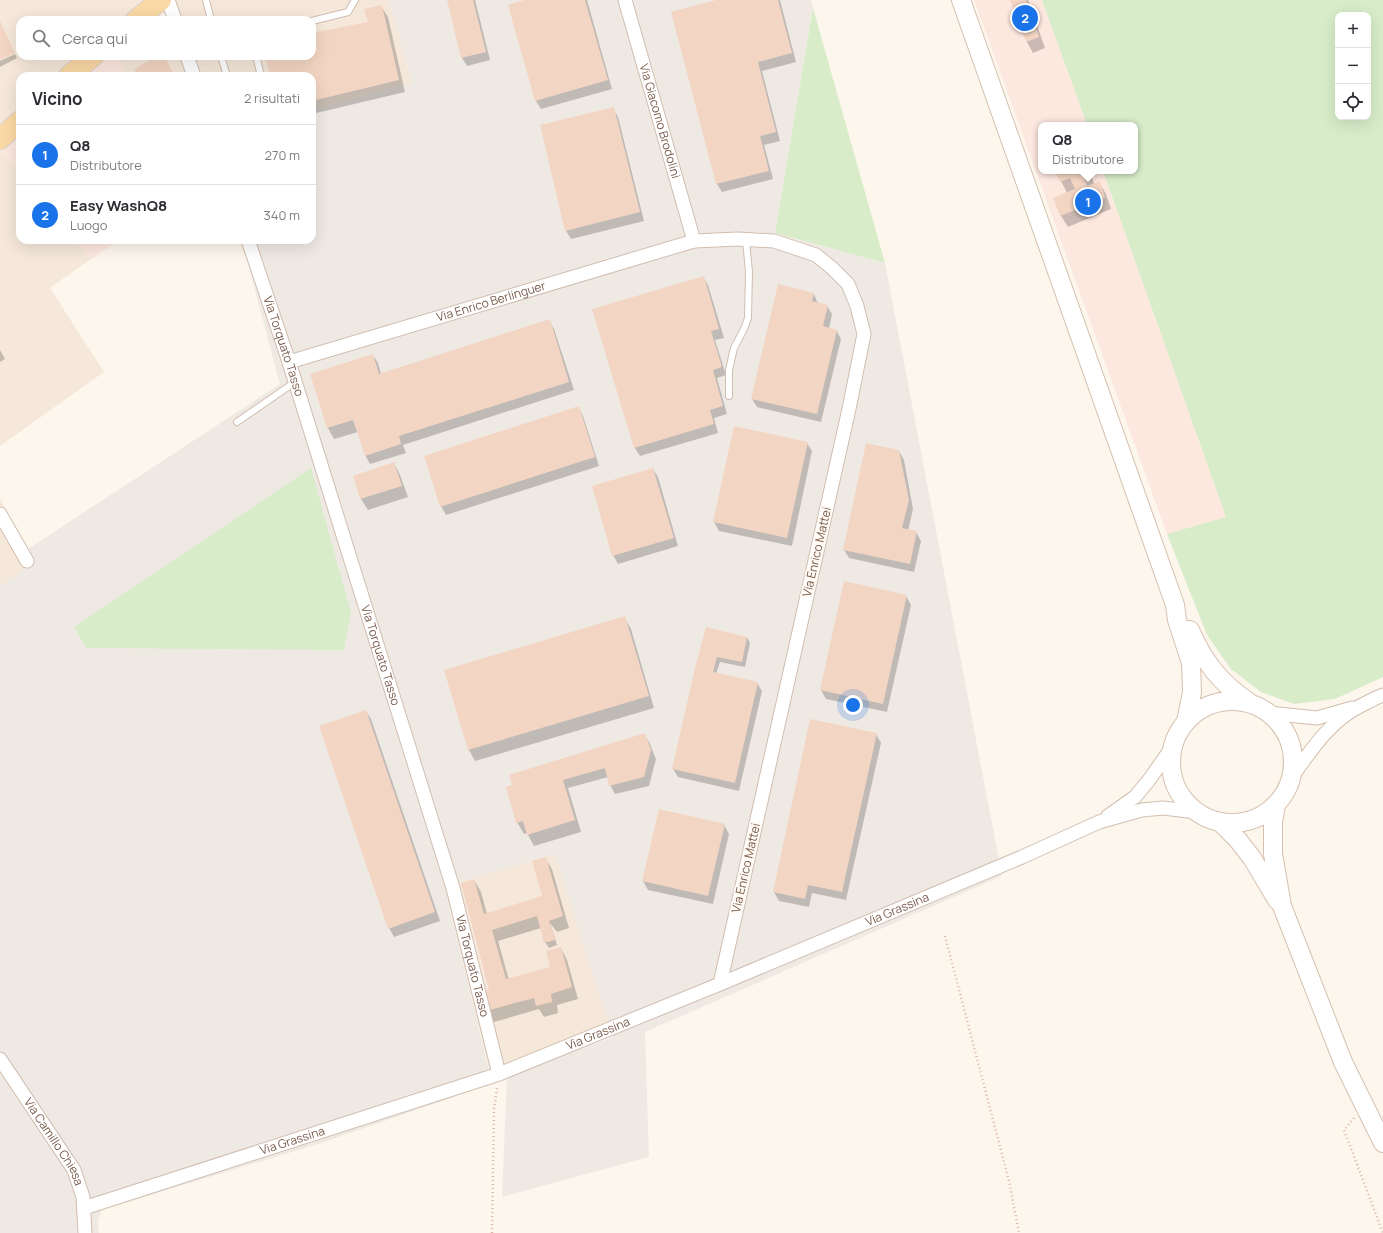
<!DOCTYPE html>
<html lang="it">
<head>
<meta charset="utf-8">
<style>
  :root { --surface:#fff; --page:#f2f2f3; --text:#2b2b33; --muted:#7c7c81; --line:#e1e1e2; --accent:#1a73e8 }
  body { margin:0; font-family:Manrope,sans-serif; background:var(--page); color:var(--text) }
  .controls { position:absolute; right:12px; top:12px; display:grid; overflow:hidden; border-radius:8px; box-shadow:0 4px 16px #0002 }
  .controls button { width:36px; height:36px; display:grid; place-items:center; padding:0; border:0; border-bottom:1px solid var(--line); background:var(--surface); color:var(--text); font:20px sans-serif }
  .you { position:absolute; left:853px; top:705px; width:14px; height:14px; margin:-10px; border:3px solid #fff; border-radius:50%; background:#1a73e8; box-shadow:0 0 0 6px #1a73e833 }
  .badge { display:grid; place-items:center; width:26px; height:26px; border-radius:50%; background:var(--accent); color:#fff; font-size:13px; font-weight:700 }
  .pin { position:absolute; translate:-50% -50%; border:2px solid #fff; box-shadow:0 1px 4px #0006 }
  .popup { position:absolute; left:1038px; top:122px; width:100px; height:52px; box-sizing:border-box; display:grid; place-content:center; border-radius:8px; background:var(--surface); filter:drop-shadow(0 1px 3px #0005); font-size:13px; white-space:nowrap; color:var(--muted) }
  .popup b { font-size:15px; color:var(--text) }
  .popup::after { content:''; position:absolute; left:50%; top:100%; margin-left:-8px; border:8px solid transparent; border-top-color:var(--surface) }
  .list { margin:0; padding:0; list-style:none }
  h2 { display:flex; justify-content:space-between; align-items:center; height:52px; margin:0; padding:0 16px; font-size:17px }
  h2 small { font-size:13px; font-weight:400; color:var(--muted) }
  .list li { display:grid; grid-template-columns:26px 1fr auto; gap:12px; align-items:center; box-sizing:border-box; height:60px; padding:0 16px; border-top:1px solid var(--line) }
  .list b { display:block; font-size:15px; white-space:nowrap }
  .list p { margin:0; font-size:13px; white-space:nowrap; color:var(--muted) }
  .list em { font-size:13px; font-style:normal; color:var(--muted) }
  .icon { flex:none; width:22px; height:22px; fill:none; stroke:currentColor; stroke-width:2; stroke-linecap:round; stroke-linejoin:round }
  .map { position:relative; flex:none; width:1383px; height:1233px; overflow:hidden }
  .search { position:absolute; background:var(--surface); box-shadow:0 4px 16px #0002; left:16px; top:16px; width:300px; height:44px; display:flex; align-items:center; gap:10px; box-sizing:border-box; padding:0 14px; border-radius:12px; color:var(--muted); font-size:15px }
  .panel { position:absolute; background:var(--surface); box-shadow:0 4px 16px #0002; left:16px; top:72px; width:300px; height:172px; border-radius:12px }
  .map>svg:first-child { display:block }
  .residential { fill:#f5e8da }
  .commercial { fill:#fde8e0 }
  .industrial { fill:#efe9e4 }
  .green { fill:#d8ecc9; fill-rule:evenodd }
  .shadow { fill:#0003 }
  .building { fill:#f3d5c3 }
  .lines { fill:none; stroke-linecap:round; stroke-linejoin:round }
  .service-casing { stroke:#d1beb0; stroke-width:8 }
  .minor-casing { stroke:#d1beb0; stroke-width:15 }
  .secondary-casing { stroke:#d6c0b0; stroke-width:20 }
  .primary-casing { stroke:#dad1cd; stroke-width:22 }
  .path { stroke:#d9b8a5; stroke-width:2.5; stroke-dasharray:1 3; stroke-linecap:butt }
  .service { stroke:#fff; stroke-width:6 }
  .minor { stroke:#fff; stroke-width:13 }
  .secondary { stroke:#fff; stroke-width:18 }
  .primary { stroke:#fbd9a5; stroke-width:20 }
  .labels { text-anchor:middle; stroke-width:4; stroke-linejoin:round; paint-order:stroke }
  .street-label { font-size:12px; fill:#7a5c4d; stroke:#fffaf3 }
</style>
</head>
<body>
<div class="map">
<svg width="1383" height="1233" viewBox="0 0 1383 1233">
  <rect width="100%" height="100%" fill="#fdf6ec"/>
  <path class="residential" d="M0,0H152L128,20H20V56H85L62,76H20V113L0,132Z
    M172,0H201L206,2L213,0H389L412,83L312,110V76H201L193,56H312V20H180Z
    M117,56H180L186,76H128Z
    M0,148L20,173V240H75L91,259L50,288L104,372L0,446Z
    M0,499L35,562L0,586Z
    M550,855H555L610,1025L490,1072L446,893L453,884Z"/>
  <path class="commercial" d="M974,0H1042L1087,125H1041V171H1103L1226,517L1167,534Z
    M104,56H117L128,76H81Z
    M20,129V173L0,148Z
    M75,240H119L91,259Z"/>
  <path class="industrial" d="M389,0H811L813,8L775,233L885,263L1002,876L645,1032L649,1157L502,1197L507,1076L613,1037L555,855H550L454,884L446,893L492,1082L454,1097L318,1144L101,1210L98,1222L99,1233H0V586L35,562L28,549L280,384L244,249L256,240H312V110L412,83Z"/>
  <path class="green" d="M1042,0H1383V677L1335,699L1294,704L1261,692L1231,669L1207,635L1167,534L1226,517L1103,171H1135V125H1087ZM1338,15H1368V117H1338Z
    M813,8L885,263L775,233Z
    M311,468L351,613L344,650L86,648L74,627Z"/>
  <path class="shadow" d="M448,0H475L490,60L467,66L462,58Z
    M528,0H587L612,89L541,109L536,101L509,5Z
    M720,0H780L796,62L762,71L780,141L764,145L773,179L722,192L717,184L672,12Z
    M1011,0H1028L1045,48L1033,53L1027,42Z
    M381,6L388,17L405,92L312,114V76H271L266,56H312V34L369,23Z
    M15,54L17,58L0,67V61Z
    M613,108L618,117L644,221L571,239L566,231Z
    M1056,171H1090L1094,184L1099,182L1106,194L1111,209L1068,227L1061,216L1055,198L1067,193Z
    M703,277L708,285L724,338L715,340L726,375L717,378L727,414L714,418L718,433L640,456L635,448L594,310Z
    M814,294L818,304L827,306L832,314L829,329L836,330L841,339L821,422L757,407L752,399Z
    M549,320L554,329L574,390L403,445L406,453L370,464L365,455L358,432L334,439L328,428L311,375L373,355L378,363L381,374Z
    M0,350L5,359L0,362Z
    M579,408L583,416L599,466L446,515L441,506Z
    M807,443L812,451L792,546L719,531L714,522Z
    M899,451L904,460L913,509L908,531L916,532L921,541L914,572L849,558L844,550Z
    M394,463L400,475L408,497L368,510L361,499L354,476Z
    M653,469L658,477L678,546L618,564L613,555Z
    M906,596L911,605L887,712L826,699L821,690Z
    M624,617L631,629L654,708L475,761L469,750L445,671Z
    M747,637L750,643L745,667L720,662L716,674L757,683L762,691L739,791L678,777L673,769L696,668Z
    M366,711L371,719L440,921L394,937L389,928Z
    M811,720L876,734L881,743L846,900L812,893L809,907L779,901L774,892Z
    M644,734L649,742L656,759L649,786L615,794L610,785L608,777L568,788L581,832L534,846L527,833L524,834L517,822L507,787Z
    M724,825L729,834L713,904L648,890L643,881Z
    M545,858L552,869L569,928L557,932L550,923L557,945L549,948L545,942L541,928L498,941L509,980L552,968L561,948L567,960L578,999L557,1005L558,1013L544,1017L539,1009L494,1022L487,1010L491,991L474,880L481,892L487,914L544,896Z"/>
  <path class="building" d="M447,0H473L486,52L461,58Z
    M524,0H585L608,80L535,101L508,5Z
    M716,0H778L792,53L758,62L776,132L760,136L769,171L716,184L671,12Z
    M1010,0H1026L1039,37L1026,42Z
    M382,5L399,80L312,101V76H270L265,56H312V33L368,22L364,9Z
    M0,21L15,53L0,60Z
    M158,56H164L175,76H138L134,69Z
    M614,107L640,212L565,231L540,125Z
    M1055,171H1089L1082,173L1087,186L1100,181L1105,198L1060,216L1053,198L1075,189L1070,178L1060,182Z
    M704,276L719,329L711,331L722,367L713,370L723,406L710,410L714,424L634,448L592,309Z
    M778,284L814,293L812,301L828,305L823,326L837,330L817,414L751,399Z
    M550,319L569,382L399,436L401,444L365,456L353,420L327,428L310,374L373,354L379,374Z
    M579,406L595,457L440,507L424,456Z
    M734,426L808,442L787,538L713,522Z
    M866,443L899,450L909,500L902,528L917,531L910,564L843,550Z
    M394,462L402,486L360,499L353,476Z
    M653,468L674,538L612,556L592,486Z
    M844,581L907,595L883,704L820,690Z
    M625,616L649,696L468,750L444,670Z
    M706,627L747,637L742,662L717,657L713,672L758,682L735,783L672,769L695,668Z
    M366,710L435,912L388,929L319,726Z
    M810,719L877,733L842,892L808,885L805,899L773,892Z
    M645,733L651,750L644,777L609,786L605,768L563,780L575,820L527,835L523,821L516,823L506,787L512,785L509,775Z
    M659,809L725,824L708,896L642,881Z
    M546,857L563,916L549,921L555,940L544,943L537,916L492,930L506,979L550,967L546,951L561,947L572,987L551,994L552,1002L536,1006L534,998L486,1011L482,992L489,990L461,883L474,879L484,914L542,896L532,861Z"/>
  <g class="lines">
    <g class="service-casing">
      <path id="service" d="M206,0L211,20
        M312,21L348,12L355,0
        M221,56L227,76
        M256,56L261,76
        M729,396V370L734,348L744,329L748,318L749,272L746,240
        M237,422L295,382"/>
    </g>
    <g class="minor-casing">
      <g id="minor">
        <path d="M168,0L175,20"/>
        <path id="s1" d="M625,0L694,241"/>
        <path d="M187,56L194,76"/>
        <path id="s2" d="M248,240L289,362L453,888L499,1074"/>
        <path id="s3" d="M289,362L694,241L738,239L774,241L816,255L832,268L848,284L857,306L864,334L849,409L720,984"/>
        <path d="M0,514L27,561"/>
        <path d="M1269,713L1317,718L1352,708"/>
        <path d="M1292,777C1311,750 1330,721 1360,706C1368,702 1375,698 1383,695"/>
        <path d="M1108,816L1135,797L1149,780L1173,746"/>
        <path id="s4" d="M0,1059L74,1170L83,1197L85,1233"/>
        <path id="s5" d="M84,1208L499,1074L720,984L1022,857L1099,822L1142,810L1163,808L1197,812"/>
      </g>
    </g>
    <g class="secondary-casing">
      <path id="secondary" d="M961,0L1175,605L1177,620L1191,663L1192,692L1186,722
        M1190,630C1204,662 1220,683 1250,703
        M1171 762a61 61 0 1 1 122 0a61 61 0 1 1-122 0Z
        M1276,805L1273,822V854L1282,906L1343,1062L1383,1143
        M1220,822L1238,840L1252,858L1277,900"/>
    </g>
    <g class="primary-casing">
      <path id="primary" d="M136,20L161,0
        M69,76L93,56
        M0,139L20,121"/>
    </g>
    <path class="path" d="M945,936L1009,1181L1019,1233
      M1354,1118L1344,1130L1383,1233
      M492,1233L494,1109L497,1088"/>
    <use href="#service" class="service"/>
    <use href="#minor" class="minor"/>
    <use href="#secondary" class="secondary"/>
    <use href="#primary" class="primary"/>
  </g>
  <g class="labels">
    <g class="street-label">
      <text dy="4" stroke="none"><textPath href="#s1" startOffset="126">Via Giacomo Brodolini</textPath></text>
      <text dy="4" stroke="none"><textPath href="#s3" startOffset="211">Via Enrico Berlinguer</textPath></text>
      <text dy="4" stroke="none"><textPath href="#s2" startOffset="112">Via Torquato Tasso</textPath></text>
      <text transform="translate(817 552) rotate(-77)" y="4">Via Enrico Mattei</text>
      <text dy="4" stroke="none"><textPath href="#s2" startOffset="436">Via Torquato Tasso</textPath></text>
      <text transform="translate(746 868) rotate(-77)" y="4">Via Enrico Mattei</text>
      <text dy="4" stroke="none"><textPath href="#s5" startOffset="867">Via Grassina</textPath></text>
      <text dy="4" stroke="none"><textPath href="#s2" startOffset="760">Via Torquato Tasso</textPath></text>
      <text dy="4" stroke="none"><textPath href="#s5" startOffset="543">Via Grassina</textPath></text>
      <text dy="4" stroke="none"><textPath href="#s5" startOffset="219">Via Grassina</textPath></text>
      <text dy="4" stroke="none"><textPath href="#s4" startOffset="99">Via Camillo Chiesa</textPath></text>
    </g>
  </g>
</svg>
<div class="controls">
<button>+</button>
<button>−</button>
<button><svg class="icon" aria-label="locate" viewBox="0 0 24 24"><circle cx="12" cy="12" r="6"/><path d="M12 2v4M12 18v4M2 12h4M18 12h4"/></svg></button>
</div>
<div class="you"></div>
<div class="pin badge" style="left:1088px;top:202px">1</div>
<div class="popup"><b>Q8</b>Distributore</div>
<div class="pin badge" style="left:1025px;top:18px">2</div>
<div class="search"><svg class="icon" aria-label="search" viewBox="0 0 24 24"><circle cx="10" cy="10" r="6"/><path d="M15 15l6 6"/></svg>Cerca qui</div>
<section class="panel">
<h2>Vicino<small>2 risultati</small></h2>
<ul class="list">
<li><span class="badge">1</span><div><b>Q8</b><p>Distributore</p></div><em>270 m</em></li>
<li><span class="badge">2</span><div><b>Easy WashQ8</b><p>Luogo</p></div><em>340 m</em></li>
</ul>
</section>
</div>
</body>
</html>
